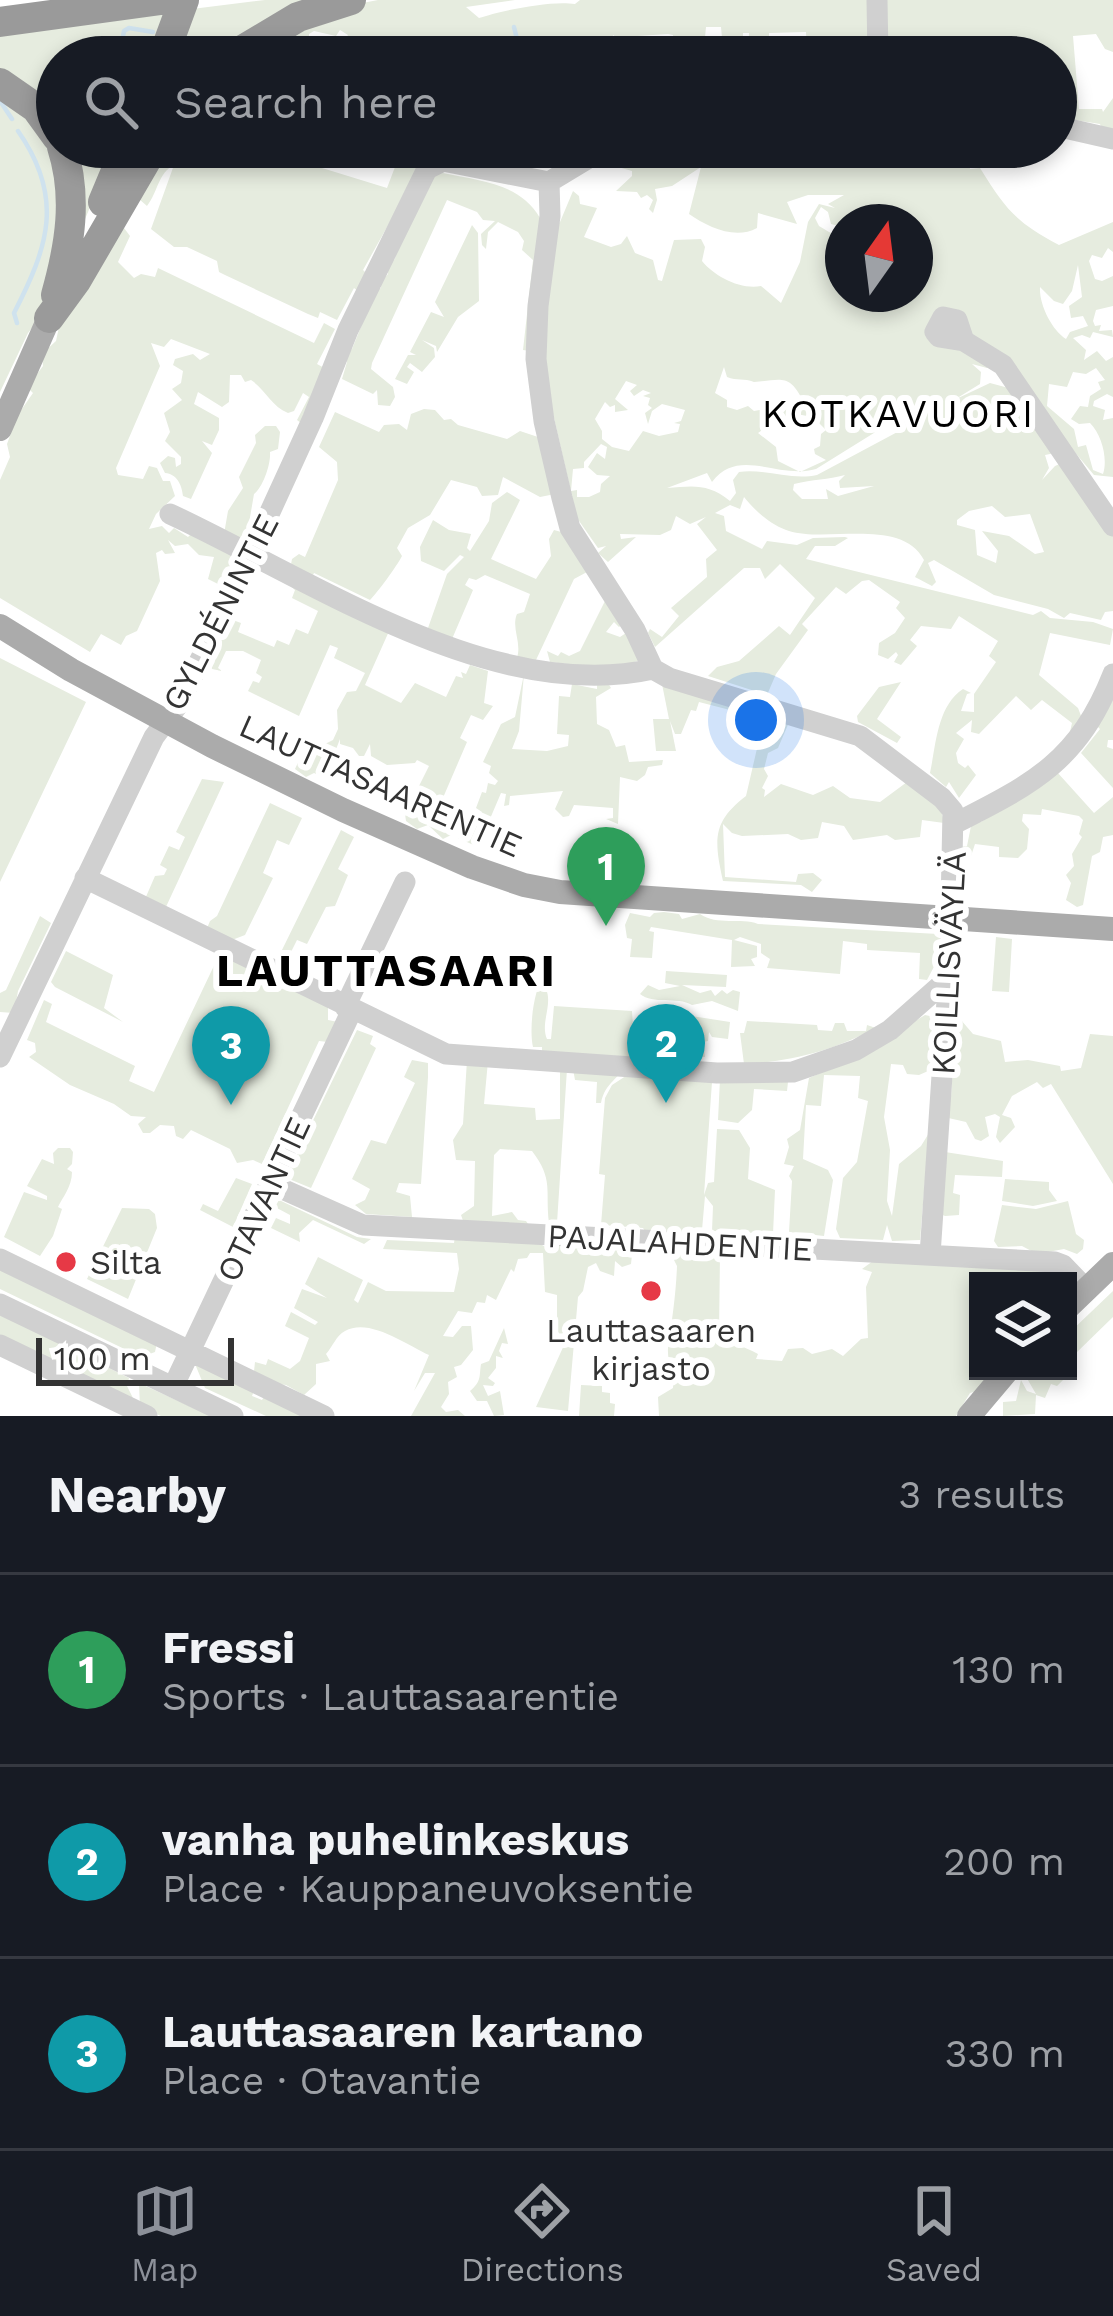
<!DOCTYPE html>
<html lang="en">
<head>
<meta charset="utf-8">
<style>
  :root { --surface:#171b24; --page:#20242c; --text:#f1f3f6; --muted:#9ea1a6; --line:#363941; --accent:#8c9099 }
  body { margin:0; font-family:"Work Sans",sans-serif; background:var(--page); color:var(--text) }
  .controls { position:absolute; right:36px; bottom:36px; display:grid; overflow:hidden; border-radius:0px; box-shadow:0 6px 18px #0003 }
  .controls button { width:108px; height:108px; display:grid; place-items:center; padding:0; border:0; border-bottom:3px solid var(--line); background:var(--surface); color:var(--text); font:60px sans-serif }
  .compass { position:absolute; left:825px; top:204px; width:108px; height:108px; border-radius:50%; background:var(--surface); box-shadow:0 6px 18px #0003; rotate:14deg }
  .scale { position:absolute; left:36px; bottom:30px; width:198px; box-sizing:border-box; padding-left:12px; border:6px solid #333; border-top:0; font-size:33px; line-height:42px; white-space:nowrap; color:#333; -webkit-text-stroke:9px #fff; paint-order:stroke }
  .you { position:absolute; left:756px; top:720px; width:42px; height:42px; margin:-30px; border:9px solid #fff; border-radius:50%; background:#1a73e8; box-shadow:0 0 0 18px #1a73e833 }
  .badge { display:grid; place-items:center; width:78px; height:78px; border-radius:50%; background:var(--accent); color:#fff; font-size:39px; font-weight:700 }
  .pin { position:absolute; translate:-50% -99px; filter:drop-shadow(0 3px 6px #0008) }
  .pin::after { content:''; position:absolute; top:63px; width:42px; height:36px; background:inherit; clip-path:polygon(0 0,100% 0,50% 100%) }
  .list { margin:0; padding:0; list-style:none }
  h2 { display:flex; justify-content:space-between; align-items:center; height:156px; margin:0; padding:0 48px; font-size:51px }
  h2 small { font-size:39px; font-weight:400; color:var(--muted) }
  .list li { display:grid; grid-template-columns:78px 1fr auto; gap:36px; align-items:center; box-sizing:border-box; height:192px; padding:0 48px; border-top:3px solid var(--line) }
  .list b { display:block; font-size:45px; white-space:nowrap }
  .list p { margin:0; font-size:39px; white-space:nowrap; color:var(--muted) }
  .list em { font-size:39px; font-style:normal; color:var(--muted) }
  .icon { flex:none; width:66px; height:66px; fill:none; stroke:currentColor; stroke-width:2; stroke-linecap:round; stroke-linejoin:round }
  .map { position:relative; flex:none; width:1113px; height:1416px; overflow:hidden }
  .search { position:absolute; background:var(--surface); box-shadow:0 6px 18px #0003; left:36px; right:36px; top:36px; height:132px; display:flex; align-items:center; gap:30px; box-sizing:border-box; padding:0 42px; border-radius:66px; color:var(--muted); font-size:45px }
  .sheet { height:732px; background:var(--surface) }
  nav { display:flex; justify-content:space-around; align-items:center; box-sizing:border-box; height:168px; border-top:3px solid var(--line); background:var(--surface); font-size:33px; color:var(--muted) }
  nav a { display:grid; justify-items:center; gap:6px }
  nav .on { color:var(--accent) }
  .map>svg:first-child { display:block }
  .green { fill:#e6ecdf; fill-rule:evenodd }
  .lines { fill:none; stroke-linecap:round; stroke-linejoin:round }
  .stream { stroke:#cfe2ee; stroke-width:4.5 }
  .minor { stroke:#d0d0d0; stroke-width:21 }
  .major { stroke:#ababab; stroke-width:24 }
  .highway { stroke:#9a9a9a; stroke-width:30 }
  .poi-dot { fill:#e63946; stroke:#fff; stroke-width:4.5 }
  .labels { text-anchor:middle; stroke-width:12; stroke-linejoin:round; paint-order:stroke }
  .street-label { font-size:33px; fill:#333; stroke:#fff }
  .poi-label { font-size:33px; fill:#333; stroke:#fff; text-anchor:start }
  .quarter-label { font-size:39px; letter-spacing:3px; fill:#000; stroke:#fff }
  .district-label { font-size:45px; font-weight:bold; letter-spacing:3px; fill:#000; stroke:#fff }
</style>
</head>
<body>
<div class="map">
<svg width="1113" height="1416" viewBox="0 0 1113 1416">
  <rect width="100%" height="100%" fill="#fff"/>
  <path class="green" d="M265,0H326L219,57H174L192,9Z
    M378,0H515L466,7L479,18C500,11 551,0 575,4L580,0H1113V52L1105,49L1096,34L1073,36L1079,109H1102L1103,112L1113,98V131L1102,129L1100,124L1056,117V57H814V49H807L806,32L769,33V47L777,51V57H748L749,33H743V38H722L721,27H706L703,57H685L682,46H674L673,35L668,34L622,37L623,57H618L614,35L608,39L612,57H489L488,47L478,57H387L382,51L374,57H344L340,47L348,35L340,30L336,36L314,31L309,34V48H295L284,57H239L342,7Z
    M168,11L152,57H57V124L0,75V35Z
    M0,88L28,107L66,183L47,309L28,333L0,392Z
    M67,147H116L82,226Z
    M164,147H183V152L187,147L257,148L387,188L395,167L370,157L364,147L415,152L419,170L363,270L371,278L359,292L354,288L337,320L320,312L318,318L308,314L225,275L219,272L217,261L187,247H174L151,229L174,165C158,173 158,192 147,206L139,199Z
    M639,147H977L969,159L970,169L980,168C1006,210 1016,222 1059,245L1113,222V252L1108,248L1102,258L1092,255L1089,261L1095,279L1102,281L1113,276V306L1096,310L1093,321L1095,326L1101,325L1099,331L1112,330L1113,337L1093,332L1090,338L1082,335L1073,338L1086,350L1084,360L1097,351L1106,361L1113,357V397L1107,394L1094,401L1093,406L1105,410L1103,420L1113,418V477L1094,475L1034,404L991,364L987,368L972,364L981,372L980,384L954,400L990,383L1016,390L1060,452L1045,455L1049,468L1042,480L1055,466L1066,461L1113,534V611L1105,612L1101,620L1070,613L1064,618L1048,609L994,595L934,560L928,563L936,582L932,586L915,577L924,560C901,517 827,543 789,531C772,526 755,511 744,497L740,509L730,505L715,513L724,516L726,531L762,549L767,541L797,545L813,538L845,537L848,538L835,546H815L806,559L1033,615L1041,611L1050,618L1093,622L1113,629L1110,645L1050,633L1039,675L1078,708L1083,721L1069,736L1072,723L1042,700L1031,710L1016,696L979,734L971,732L972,720L956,733L964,739L956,753L958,763L965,768L968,765L976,775L959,798L949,782L946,787L930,773C936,745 937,706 963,689L971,693L967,694L961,711L974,712V694L996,662L989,656L998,641L959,616L951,629L921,626L910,640L917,646L901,665L894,662L898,655L896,652L888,659L878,655L879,643L895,633L905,618L896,608L900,602L869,580L862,581L846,594L836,587L802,624L808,630L776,674L767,695L708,676L717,667L739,661L779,626L790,635L815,598L780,564L765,579L760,568H744L655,647L648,633L650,629L662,637L679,616L671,608L707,577L706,559L717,550L697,524L706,517L690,524L676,516L671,530L660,535L620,534L621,539L636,537L608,562L598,553L606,546L598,548L577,518L548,392L543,312L553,228L560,222L573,191L579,196L580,204L597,208L584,237L611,247L621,244L627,236L635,253L653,260L658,280L662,281L674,240L701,239L705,247L702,261C714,276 740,290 761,286L781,303L800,262L808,222L819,204L835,208L828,204L844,195H808L787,202L797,224L758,213L757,228C735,240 708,227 689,214L701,167L672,186L655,189L657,200L653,213L649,209L653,200L647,195L641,198L637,192L616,191L632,176V171L611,165L609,159ZM821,207L828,212L831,224L843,227V222H915V256L920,258L915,263V294H843V268L836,269L843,264C843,236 840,239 819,226L815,218ZM1078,265L1082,297L1069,306L1071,318L1083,316L1088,326L1070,332L1066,339C1052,330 1039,305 1040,287L1054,301L1063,304L1072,291ZM724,367L727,377C737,381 744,378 754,382C780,380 789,373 802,399L797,404L754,411L748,406L737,410L727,407V400L715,393ZM1096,368L1105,380L1098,382L1101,389L1090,396L1088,407L1080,406L1071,419L1079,424L1090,423C1102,435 1108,459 1103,474L1093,470L1086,445L1078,447L1074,429L1047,406L1049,384L1067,387L1073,372L1086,374ZM626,381L637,385L630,391L634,396L643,390L651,393L643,396L650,398L648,405L652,408L645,413L648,424L652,411L662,404L685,410L681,421L674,423L680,424L678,432L659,436L643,431L629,451L612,447L602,439V431L595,419L605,402L610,407L615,405V412L628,410L615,399ZM796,414L813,417L826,430L821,434L820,446L814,449L815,454L826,460L800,472L778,461L776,447L758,433L782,416L789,419ZM890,423L903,429L817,475C791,481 764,468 739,472L733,480L736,493L730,501C708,483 693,486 667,488L707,473L712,482C739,446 778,480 816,469ZM601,444L607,447L605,459L597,453L588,467L597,475L610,476L601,484L600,492L589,497H577V490L571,491L573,469L584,468V462ZM845,475L839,481L840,488L874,486L838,496L826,489L828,499H802L793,490L794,484C813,479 828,480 845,475ZM992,506L1005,517L1030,514L1044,552L1035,554L1009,536L982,531L998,551L996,563L977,555L975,530L957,525V520L969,511Z
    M443,173C480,181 520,183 540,218L530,351L523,350L533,260L522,250L524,241L518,232L498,222L488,232L486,249L482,245L481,234L495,221L483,220L477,212L447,200L372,363L371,369L393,387L395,397L390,406L378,405L377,390L373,394L342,379L347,362L343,355L352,349L376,290L381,288V281L388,274L387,264L395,259L397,246L435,174Z
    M472,225L478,233L479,301L458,317L437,352L436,346L422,340L434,348L435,357L422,372L410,363L407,367L414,372L407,384L395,379L408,355H416L410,352L431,312L444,317L435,302Z
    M124,228L130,236L118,262L134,278L141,274L155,277L158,268L314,343L324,323L335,329L317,364L328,370L301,423L297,420L309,397L303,393L294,411L288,413C271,406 266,390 251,380L245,382L241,375H230L229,402L222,407L198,392L194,404L219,418V430L212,445L202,441L212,453L191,499L183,496C182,485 177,474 165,473L160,463L168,456L175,458L176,467L181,464V457L165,441L170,432L164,413L182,400L172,389L181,383L183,371L173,365L175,359L193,354L200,360L210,354L171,339L164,347L151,343L160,366L116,468L118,475L143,479L149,466L157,468L163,481H170L175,496L156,514L149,529L162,526L169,533L174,528L188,537L193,532L235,557L224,587L208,579L214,557L199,555L188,544L175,546L168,540L175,553L165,554L162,550L156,553L160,581L137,631L126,636L121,645L101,634L90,652L0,598V480L10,457L7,444L17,416L33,393L27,387L43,366L42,354L56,341L59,327Z
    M424,409L435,410L444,420L451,419L458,425L507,439L520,431L538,437L555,494L540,497L503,477L498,495L482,496L477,487L451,480L430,515L408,528L397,548L402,556C397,566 377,593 370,600L314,573L312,577L290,570L292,559L299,554L305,557L338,480L337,462L319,447L335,412L379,432L384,425L399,424L407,430L411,414Z
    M265,426H276L280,432L278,449L270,452C271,464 263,487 254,494L248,529L242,539L224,534L228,511L243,488L239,477L256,443L255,435Z
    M507,492L520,500L491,559L536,579L551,556L549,539L554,530L565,533L587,572L574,579L536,660L517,658C522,642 511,628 517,614L524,612L530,594L485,575L476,580L469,578L465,585L473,590L452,639L428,628L447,574L464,557L460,555L444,571L421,561L420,547L433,520L449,530L471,534L467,548L470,551L489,521L492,503Z
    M285,581L390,629L365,685L401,703L415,683L446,697L456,676L463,678L461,672L466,674L470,665L488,671L484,703L493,706L483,720L471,715L460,738L467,742L436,814L455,825L451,835L443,839L428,825L417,829L406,821L405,814L429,766L417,760L415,763L387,765L371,756L370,744L364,756H359L353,748L340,744V739L328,770L321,776L314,773L306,777L295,769L301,756L333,740L338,729L337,710L347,692L356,691L365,673L334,658L338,648L330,645L299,716L248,691L253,681L259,683L262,677L256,673L261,660L243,651H226L218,668L222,671L212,669L210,663L230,619L241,623L238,632L274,647L277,640L289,645L296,629L308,634L318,611L292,598L295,590Z
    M605,601L625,622L619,627L614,622L606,632L620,637L629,631L641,660L610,669L550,662L547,651L558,656L561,652L569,656L580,651Z
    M0,658L86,702L0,882Z
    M524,674L519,731L512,749L547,751L568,746L569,735L557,734L559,696L570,697L572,684L597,689V681L606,680L611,688L596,697L597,724L609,730L616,747L625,745L629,762L663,760L662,765L648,767L645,775L637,781L620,777L618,824L606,819L613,818V808L574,805L569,816L563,817L555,809L563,791L510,796L509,805L504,806L506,794L501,793L478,847L458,838L460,835L468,838L482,812L476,808L482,792L486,793L488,783L495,785L498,781L489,773L491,766L483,762L501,724L515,717Z
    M901,682L877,719L901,737L897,743L858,722L857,716L879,687Z
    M662,684L732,704L730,710L699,702L696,711L691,710L681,734H675L670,721L676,751H656L653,719H669Z
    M1113,700V740H1108L1107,747L1113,749V788L1081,753L1100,729L1097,726Z
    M765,714L790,720L778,748L768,753L764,769L768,776L762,788L765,790L764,797L781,784L813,795L833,786L850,798L880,802L907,782L941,808L944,823L922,820L920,837L895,840L887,835L853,840L844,826L822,822L818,838L801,840L788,834L742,836L732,833L723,824L725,877L796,882L798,874L813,873L822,880L812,892L801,885L723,881C714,840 712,822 746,796Z
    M1057,772L1094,813L1113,797V835L1103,837L1100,852L1092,856L1083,905L1077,907L1066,900L1071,883L1066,875L1074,866L1072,854L1082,837L1079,834L1083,820L1079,816L1042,809L1041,815L1023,814L1022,821L1029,829L1027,849L1018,858L999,857V847L975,844L970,859L960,860L961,847L967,846L972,821L981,822Z
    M202,779L224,782L165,909L145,899L155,876L164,875L167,869L160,865L169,846L179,850L185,837L176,832Z
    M270,803L302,818L289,845L277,840L263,873L273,878L245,935L232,940L205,933L210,921L217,916Z
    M341,830L354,837L338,869L348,875L335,906L326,907L307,944L297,940L288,958L280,954Z
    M664,912L679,914L682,919L700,914C717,926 741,917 758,924L938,934L941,938L938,959L927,980L919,979L920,953L867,950V944L843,941L840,974L767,968L770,959L761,953V944L740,937L734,940L757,946V957L751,959L755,966L731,967L732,940L651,927L649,931L654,932L652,958L630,957L632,939L627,938L625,925L630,913L650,917L654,913Z
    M40,916L51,923L18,991L14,1013L0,1012V993L6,990Z
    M996,937L1012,939L1009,992L992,991Z
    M66,951L113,975L104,1008L123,1022L55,987L51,982Z
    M220,953L328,1006V1020L338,1022L328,1042L319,1041L262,1164L253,1160L237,1163L230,1149L191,1130L183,1139L176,1136L174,1126L160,1125L150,1133H143L138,1124L146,1117L131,1116L114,1104L70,1085L29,1057L36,1052L35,1043L27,1040L44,1000L52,1004L46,1022L135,1066L129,1081L154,1092Z
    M666,971L727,975L726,987L682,985L700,993L711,990L715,996L722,990L727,994L733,990L740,992L738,1011L712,1001L692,1005C677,996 653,1005 640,994L648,985L659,990L680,986L665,983Z
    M545,976L550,983L546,989C553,1005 540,1023 547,1039H551L554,1006L632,1011C633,1026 635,1048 628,1061C620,1079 605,1082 601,1103H596L597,1082L575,1080L573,1069H567L557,1223H549C545,1190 554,1180 532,1151L500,1149L494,1155L492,1216L512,1212L518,1220L526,1221L543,1246L593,1245L598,1254L608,1246L615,1250L620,1244L633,1245L631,1264L622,1267L615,1261L614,1276L600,1271L596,1263L588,1267L583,1291L578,1297L568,1411L536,1407L565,1343L557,1330V1295L545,1292L543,1253H530L527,1258L518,1259L514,1272L511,1269L496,1300L487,1295L485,1303L477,1302L472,1313L458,1311L443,1336L453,1337L462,1326H471L473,1350L461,1365L454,1367L457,1377L448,1382L449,1394L441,1407L446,1412L458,1410L465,1416H411L435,1373H425L414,1391L429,1355C407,1345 369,1317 345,1331C336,1336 333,1346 326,1354L330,1361L316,1364V1384L304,1395L286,1385L253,1380L255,1362L266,1365L268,1359L290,1369L300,1361L309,1338L285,1326L291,1312L315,1325L318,1322L294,1308L302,1289L327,1298L305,1284L318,1257L363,1280L354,1300L358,1303L368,1282L386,1291L454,1292L459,1269L457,1253L383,1249L387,1240L454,1243L455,1236L467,1232L461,1215L474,1206L475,1161L456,1160L453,1140L463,1124L467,1060L488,1061L484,1104L535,1108L536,1120L560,1119V1071L542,1054V1047H533C529,1031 533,987 545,976Z
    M653,1010L730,1022L728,1039L712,1037L709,1032L708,1041L703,1042L705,1057L683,1055L682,1065L712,1082L704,1195L708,1183L714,1182L717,1129L739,1130L750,1148L748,1179L775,1190L773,1234L712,1231L713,1206L705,1196L702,1230L684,1229L680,1237H649L643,1228L601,1225L605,1175L599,1174L605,1098L612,1085L635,1070C633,1051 640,1036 641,1017Z
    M925,1015L939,1018L935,1068L919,1075L907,1074L903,1065L891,1064L884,1117L890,1150L887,1201L892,1216L899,1164L921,1146L929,1133L920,1240L892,1241L887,1225L883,1240L840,1238L836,1229L843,1178L857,1162L868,1101L858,1098L860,1076L824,1075L821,1106L806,1105L803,1159L828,1170L833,1180L824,1236L789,1232L792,1181L789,1176L794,1166L784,1164L789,1147L787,1139L800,1130L809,1078L855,1058Z
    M961,1020L973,1034L1001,1041L1005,1062L1028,1060L1060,1066L1061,1071L1081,1068L1090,1034L1113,1036V1184L1051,1084L1043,1088L1037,1082L1012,1096L1002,1115L1011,1118L1015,1127L1000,1143L996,1137L1000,1117L995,1114L985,1117L989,1136L981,1141L975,1139L966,1122L944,1117L951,1097L956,1021Z
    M747,1021L817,1025L818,1030L832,1031L835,1023H844L847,1031H866L867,1025L876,1028C832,1051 793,1061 744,1064L740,1033H744Z
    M357,1030L373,1036L370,1044L376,1048L311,1188L289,1179L287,1174Z
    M412,1060L428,1063V1077L421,1184L399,1183L396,1192L410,1196L412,1217L366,1214L355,1205L365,1200L370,1189L352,1179L371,1140L386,1144L415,1083L404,1077Z
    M720,1079L788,1082L787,1091L754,1089L752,1110L738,1123L718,1120Z
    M58,1148H70L73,1152L72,1164L67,1169L72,1172C72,1187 62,1198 58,1207L62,1209L53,1236L40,1256L4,1237L24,1192L47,1200V1196L27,1186L42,1159L54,1164L53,1153Z
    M945,1152L1003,1161L1002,1177L955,1175L953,1193L960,1195L959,1215L945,1216L936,1212Z
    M236,1178L252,1184L233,1227L200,1210L203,1204L218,1211Z
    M1005,1179L1049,1182V1190L1057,1201L1033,1206L1002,1201Z
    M279,1200L357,1237L371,1239L364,1244L313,1220L299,1233L300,1242L271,1228L276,1218L290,1224V1215L275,1207Z
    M1068,1201L1076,1234L1084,1240L1083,1249L1077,1254L1064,1249L1037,1254L1022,1246L998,1247L994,1241L1002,1205L1036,1209Z
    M122,1208L149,1209L155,1214L157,1228L128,1299L87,1279Z
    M680,1251L720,1254L719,1334C731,1344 744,1346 758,1354L756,1359L782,1361L788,1349L803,1348L812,1354L832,1349L843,1356L861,1339L868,1338L866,1287L872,1272L862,1269L873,1261L1043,1259L1066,1281H978V1371H997L990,1372L977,1391L970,1393L956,1416H659L658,1397L673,1388C674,1374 667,1362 668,1348C672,1320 676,1294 677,1266L674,1260Z
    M0,1266L157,1342L155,1352L141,1357L0,1289Z
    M1113,1291V1317L1074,1355L1071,1372L1057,1386L1051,1384L1045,1398L1036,1395L1035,1414L1003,1416V1402L1016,1401L1021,1380L1027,1391L1036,1394L1025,1375L1029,1371H1068V1334Z
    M0,1314L129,1378L127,1386L133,1398L0,1339Z
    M504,1328L508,1344L502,1343L499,1351L503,1358L496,1356V1368L488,1378L495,1383L493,1386L483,1385L488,1396L500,1391L504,1415L494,1416L487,1401H477L470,1391C482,1381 479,1376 481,1364L489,1361Z
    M195,1364L255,1388L252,1396L262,1400L266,1393L314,1416H266L205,1388Z
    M139,1383L211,1416H161L140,1407Z
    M581,1385L602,1386V1392L610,1393V1403L615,1404L614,1416H579Z"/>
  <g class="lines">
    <path class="stream" d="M514,27L520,51
      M129,28L153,32
      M94,57L121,47L124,31L129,28
      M50,78L57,74
      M0,101L12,119
      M17,323L14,313C48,247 65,198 18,131"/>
    <path class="minor" d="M877,0L878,57
      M1056,126L1113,139
      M549,182L550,216L538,306L536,359L544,421L562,498L570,528L635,630L653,669L669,678L860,736L942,798L953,811L950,956L930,1255
      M964,341L957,320L943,317L935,332L939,337L964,341L1003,365L1113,526
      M170,514C310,579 493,705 653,669
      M956,823C1035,783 1079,760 1113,674
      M85,878L446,1054L717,1073L793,1072L856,1050L890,1030L949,978
      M345,1007L405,882
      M0,1057L154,737L178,705L232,595L313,418L348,330L427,169L443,161L549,182L592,156L617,147
      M271,1184L363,1225L1055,1262L1063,1265L1086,1289
      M0,1259L324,1416
      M0,1304L233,1416
      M0,1345L147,1416
      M173,1387L352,1010"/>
    <path class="major" d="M0,429L49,318
      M0,626L71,670L212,746L343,810L472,867L524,885L560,892L1113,929
      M1068,1307L1113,1264
      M969,1416L1007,1371"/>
    <path class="highway" d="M0,22L161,0
      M163,57L184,0
      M231,57L298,17L351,0
      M0,83L36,108L57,137
      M103,202L126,147
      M56,295C70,245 78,197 62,147
      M49,318L76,281L154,147"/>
  </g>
  <g class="poi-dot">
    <circle cx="66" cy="1262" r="12"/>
    <circle cx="651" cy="1291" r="12"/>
  </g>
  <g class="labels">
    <g class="street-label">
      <text transform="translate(220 612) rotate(-63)" y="12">GYLDÉNINTIE</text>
      <text transform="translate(381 785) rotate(24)" y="12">LAUTTASAARENTIE</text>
      <text transform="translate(948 963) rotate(-87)" y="12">KOILLISVÄYLÄ</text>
      <text transform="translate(263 1199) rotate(-65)" y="12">OTAVANTIE</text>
      <text transform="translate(680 1242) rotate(3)" y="12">PAJALAHDENTIE</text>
    </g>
    <g class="poi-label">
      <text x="90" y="1274">Silta</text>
      <text x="651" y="1342" text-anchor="middle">Lauttasaaren<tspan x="651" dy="38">kirjasto</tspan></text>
    </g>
    <g class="quarter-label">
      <text x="899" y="427">KOTKAVUORI</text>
    </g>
    <g class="district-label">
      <text x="387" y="986">LAUTTASAARI</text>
    </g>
  </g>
</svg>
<div class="controls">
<button><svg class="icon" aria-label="layers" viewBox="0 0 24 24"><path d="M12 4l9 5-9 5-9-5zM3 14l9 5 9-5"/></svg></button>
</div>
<svg class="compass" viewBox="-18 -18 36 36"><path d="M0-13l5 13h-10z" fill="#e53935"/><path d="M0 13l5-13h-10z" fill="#9ea1a6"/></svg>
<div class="scale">100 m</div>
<div class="you"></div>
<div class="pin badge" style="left:606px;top:926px;background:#2e9e5b">1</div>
<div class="pin badge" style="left:666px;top:1103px;background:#0f9aa8">2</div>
<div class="pin badge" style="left:231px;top:1105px;background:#0f9aa8">3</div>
<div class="search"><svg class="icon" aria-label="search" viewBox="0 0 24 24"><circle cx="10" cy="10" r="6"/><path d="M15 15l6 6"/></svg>Search here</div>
</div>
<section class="sheet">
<h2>Nearby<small>3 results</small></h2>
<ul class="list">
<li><span class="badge" style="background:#2e9e5b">1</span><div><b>Fressi</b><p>Sports · Lauttasaarentie</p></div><em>130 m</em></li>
<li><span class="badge" style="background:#0f9aa8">2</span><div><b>vanha puhelinkeskus</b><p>Place · Kauppaneuvoksentie</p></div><em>200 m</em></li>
<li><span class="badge" style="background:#0f9aa8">3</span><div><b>Lauttasaaren kartano</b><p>Place · Otavantie</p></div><em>330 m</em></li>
</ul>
</section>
<nav>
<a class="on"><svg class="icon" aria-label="map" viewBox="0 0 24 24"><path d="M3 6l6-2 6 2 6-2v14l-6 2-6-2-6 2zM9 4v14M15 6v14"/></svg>Map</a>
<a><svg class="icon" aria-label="directions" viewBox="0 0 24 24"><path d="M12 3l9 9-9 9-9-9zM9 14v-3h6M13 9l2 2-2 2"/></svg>Directions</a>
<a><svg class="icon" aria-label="saved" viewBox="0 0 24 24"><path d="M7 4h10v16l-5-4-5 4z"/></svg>Saved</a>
</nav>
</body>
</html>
